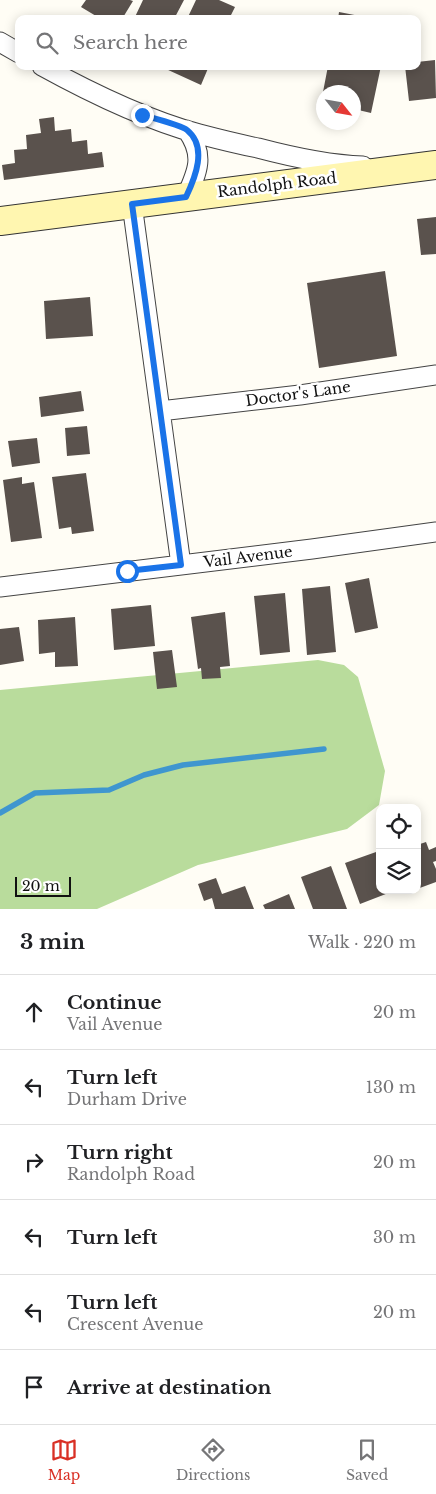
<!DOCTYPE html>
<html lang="en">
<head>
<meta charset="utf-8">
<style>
  :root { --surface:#fff; --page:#f6f6f6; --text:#202124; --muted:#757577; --line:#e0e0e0; --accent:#d93025 }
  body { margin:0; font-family:"Libre Baskerville",serif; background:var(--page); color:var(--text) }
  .controls { position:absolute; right:15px; bottom:15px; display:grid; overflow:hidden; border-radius:10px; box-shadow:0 2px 12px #0003 }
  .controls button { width:45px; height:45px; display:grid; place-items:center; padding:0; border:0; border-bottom:1px solid var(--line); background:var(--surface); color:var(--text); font:25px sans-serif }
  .compass { position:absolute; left:316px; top:85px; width:45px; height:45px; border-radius:50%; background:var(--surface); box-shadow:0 2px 12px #0003; rotate:121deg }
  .scale { position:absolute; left:15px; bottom:12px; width:56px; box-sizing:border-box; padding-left:5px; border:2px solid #111; border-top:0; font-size:14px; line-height:18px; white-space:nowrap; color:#111; -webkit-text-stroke:4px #fff; paint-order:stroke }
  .stop { position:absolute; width:15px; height:15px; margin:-11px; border:4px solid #1a73e8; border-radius:50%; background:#fff }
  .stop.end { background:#1a73e8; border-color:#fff; box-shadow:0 1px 5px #0008 }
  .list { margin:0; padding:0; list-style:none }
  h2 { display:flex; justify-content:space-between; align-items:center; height:65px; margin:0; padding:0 20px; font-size:21px }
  h2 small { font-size:16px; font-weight:400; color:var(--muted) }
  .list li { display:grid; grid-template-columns:32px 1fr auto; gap:15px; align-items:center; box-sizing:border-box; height:75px; padding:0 20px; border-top:1px solid var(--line) }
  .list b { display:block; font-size:19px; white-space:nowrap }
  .list p { margin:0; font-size:16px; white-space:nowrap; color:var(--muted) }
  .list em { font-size:16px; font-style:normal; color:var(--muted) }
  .icon { flex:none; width:28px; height:28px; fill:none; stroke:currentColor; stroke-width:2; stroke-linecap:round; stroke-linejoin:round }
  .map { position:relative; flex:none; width:436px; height:909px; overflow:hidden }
  .search { position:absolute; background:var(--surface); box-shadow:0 2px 12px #0003; left:15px; right:15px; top:15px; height:55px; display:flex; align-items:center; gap:12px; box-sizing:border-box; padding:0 18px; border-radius:10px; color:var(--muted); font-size:19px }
  .sheet { height:515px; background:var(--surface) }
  nav { display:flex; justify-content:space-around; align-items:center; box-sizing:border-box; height:70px; border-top:1px solid var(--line); background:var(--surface); font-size:14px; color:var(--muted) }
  nav a { display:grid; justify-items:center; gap:2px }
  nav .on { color:var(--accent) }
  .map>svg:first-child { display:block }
  .forest { fill:#b9dc9c }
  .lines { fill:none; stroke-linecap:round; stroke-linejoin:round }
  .stream { stroke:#3f96cf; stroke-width:5.5 }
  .building { fill:#5a524d }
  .minor-casing { stroke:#444; stroke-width:21 }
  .secondary-casing { stroke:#333; stroke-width:30 }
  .minor { stroke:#fff; stroke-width:19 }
  .secondary { stroke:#fff6b0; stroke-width:28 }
  .route { stroke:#1a73e8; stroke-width:6 }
  .labels { text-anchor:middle; stroke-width:5; stroke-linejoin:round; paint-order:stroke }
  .street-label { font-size:15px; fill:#111; stroke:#fff }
</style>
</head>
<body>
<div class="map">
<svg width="436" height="909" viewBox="0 0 436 909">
  <rect width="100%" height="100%" fill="#fffdf5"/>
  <path class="forest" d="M318,660L344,665L358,677L385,771L379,805L347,829L198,865L97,909H0V690Z"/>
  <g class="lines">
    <path class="stream" d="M0,813L35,793L109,790L144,775L183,765L324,749"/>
  </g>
  <path class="building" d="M86,0H130L133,1L122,19H101L81,7Z
    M143,0H184L174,19H134Z
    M196,0H219L235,7L229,19H187Z
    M339,12L370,18V19H338Z
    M435,60L436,98L409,101L405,66H417V62Z
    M167,66H209L201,85L166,69Z
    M328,66H381L371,113L354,109V92H323Z
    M54,117L55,131L71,129L72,142L87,140L88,154L102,152L104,167L4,180L2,165L15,163L14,150L27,149L26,135L41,133L39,119Z
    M436,217V254L421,255L417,219Z
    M385,271L397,356L319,368L307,283Z
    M90,297L93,336L46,339L44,301Z
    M81,391L84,411L41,417L39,397Z
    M87,426L90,454L67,456L65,428Z
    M37,438L40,463L12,467L8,441Z
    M86,473L94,531L72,534L71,527L59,529L52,477Z
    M22,477V484L34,482L42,538L11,542L3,480Z
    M369,578L378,628L355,633L345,583Z
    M330,586L336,652L307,655L302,589Z
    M285,593L290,652L260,655L254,596Z
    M151,605L155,646L114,650L111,609Z
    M225,612L230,666L220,667L221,678L202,679L201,668L198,669L191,617Z
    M75,617L78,666L55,667V652L39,654L38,620Z
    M19,627L24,661L0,665V629Z
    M172,650L177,687L157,689L153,652Z
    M426,842L429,850L436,847V861L433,862L436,869V882L417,889V845Z
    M376,852L380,862V890H390L391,892L360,904L345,863Z
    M331,866L347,909H313L301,877Z
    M216,878L222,894L245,886L254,909H215L212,898L204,901L198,884Z
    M289,894L295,909H265L263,905Z"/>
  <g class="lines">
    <g class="minor-casing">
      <path id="minor" d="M0,42L19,53
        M42,66C91,93 144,119 199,134C218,139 238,144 258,148C292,157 328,165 363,166
        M186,197C198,171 205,155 187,130
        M132,204L181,565
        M160,411L300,395L436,375
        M0,587L312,549L436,532"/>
    </g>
    <g class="secondary-casing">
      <path id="secondary" d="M0,221L436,165"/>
    </g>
    <use href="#minor" class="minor"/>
    <use href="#secondary" class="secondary"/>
  </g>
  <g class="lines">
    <path class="route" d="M127,571L181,565L132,204L186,197C195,178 208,147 187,130C181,125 152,118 142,115"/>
  </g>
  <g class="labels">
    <g class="street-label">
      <text transform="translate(277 185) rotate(-7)" y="5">Randolph Road</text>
      <text transform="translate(298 394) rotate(-8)" y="5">Doctor's Lane</text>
      <text transform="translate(248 557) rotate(-7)" y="5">Vail Avenue</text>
    </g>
  </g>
</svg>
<div class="controls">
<button><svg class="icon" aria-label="locate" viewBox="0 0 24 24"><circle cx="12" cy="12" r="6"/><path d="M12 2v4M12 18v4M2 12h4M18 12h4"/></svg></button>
<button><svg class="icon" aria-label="layers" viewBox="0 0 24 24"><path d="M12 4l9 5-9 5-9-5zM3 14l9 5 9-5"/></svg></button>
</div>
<svg class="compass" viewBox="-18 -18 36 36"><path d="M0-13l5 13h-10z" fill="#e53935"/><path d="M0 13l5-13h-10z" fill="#757577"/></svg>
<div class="scale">20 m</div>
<div class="stop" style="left:127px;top:571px"></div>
<div class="stop end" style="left:142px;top:115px"></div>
<div class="search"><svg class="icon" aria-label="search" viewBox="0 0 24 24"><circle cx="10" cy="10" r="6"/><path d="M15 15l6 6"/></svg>Search here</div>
</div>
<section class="sheet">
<h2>3 min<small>Walk · 220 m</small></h2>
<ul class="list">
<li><svg class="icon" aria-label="ahead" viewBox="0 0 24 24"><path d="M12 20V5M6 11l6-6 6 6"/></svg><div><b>Continue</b><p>Vail Avenue</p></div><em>20 m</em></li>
<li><svg class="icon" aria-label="left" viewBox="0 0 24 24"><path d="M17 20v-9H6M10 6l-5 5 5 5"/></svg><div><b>Turn left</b><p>Durham Drive</p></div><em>130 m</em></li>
<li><svg class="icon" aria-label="right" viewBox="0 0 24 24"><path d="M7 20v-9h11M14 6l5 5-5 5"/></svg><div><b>Turn right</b><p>Randolph Road</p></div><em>20 m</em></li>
<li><svg class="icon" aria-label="left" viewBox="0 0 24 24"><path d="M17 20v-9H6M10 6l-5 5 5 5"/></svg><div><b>Turn left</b></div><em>30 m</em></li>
<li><svg class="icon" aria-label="left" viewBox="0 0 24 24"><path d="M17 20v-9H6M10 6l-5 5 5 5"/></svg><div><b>Turn left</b><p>Crescent Avenue</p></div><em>20 m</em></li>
<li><svg class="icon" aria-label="arrive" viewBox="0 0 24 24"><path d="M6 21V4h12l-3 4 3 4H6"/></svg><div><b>Arrive at destination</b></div></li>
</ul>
</section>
<nav>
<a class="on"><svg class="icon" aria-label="map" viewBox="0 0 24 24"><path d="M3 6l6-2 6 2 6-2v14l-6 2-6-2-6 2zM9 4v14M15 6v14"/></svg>Map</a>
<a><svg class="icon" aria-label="directions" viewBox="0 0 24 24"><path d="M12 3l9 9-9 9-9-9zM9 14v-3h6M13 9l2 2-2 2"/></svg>Directions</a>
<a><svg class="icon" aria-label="saved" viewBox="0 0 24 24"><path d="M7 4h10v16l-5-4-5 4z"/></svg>Saved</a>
</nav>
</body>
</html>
